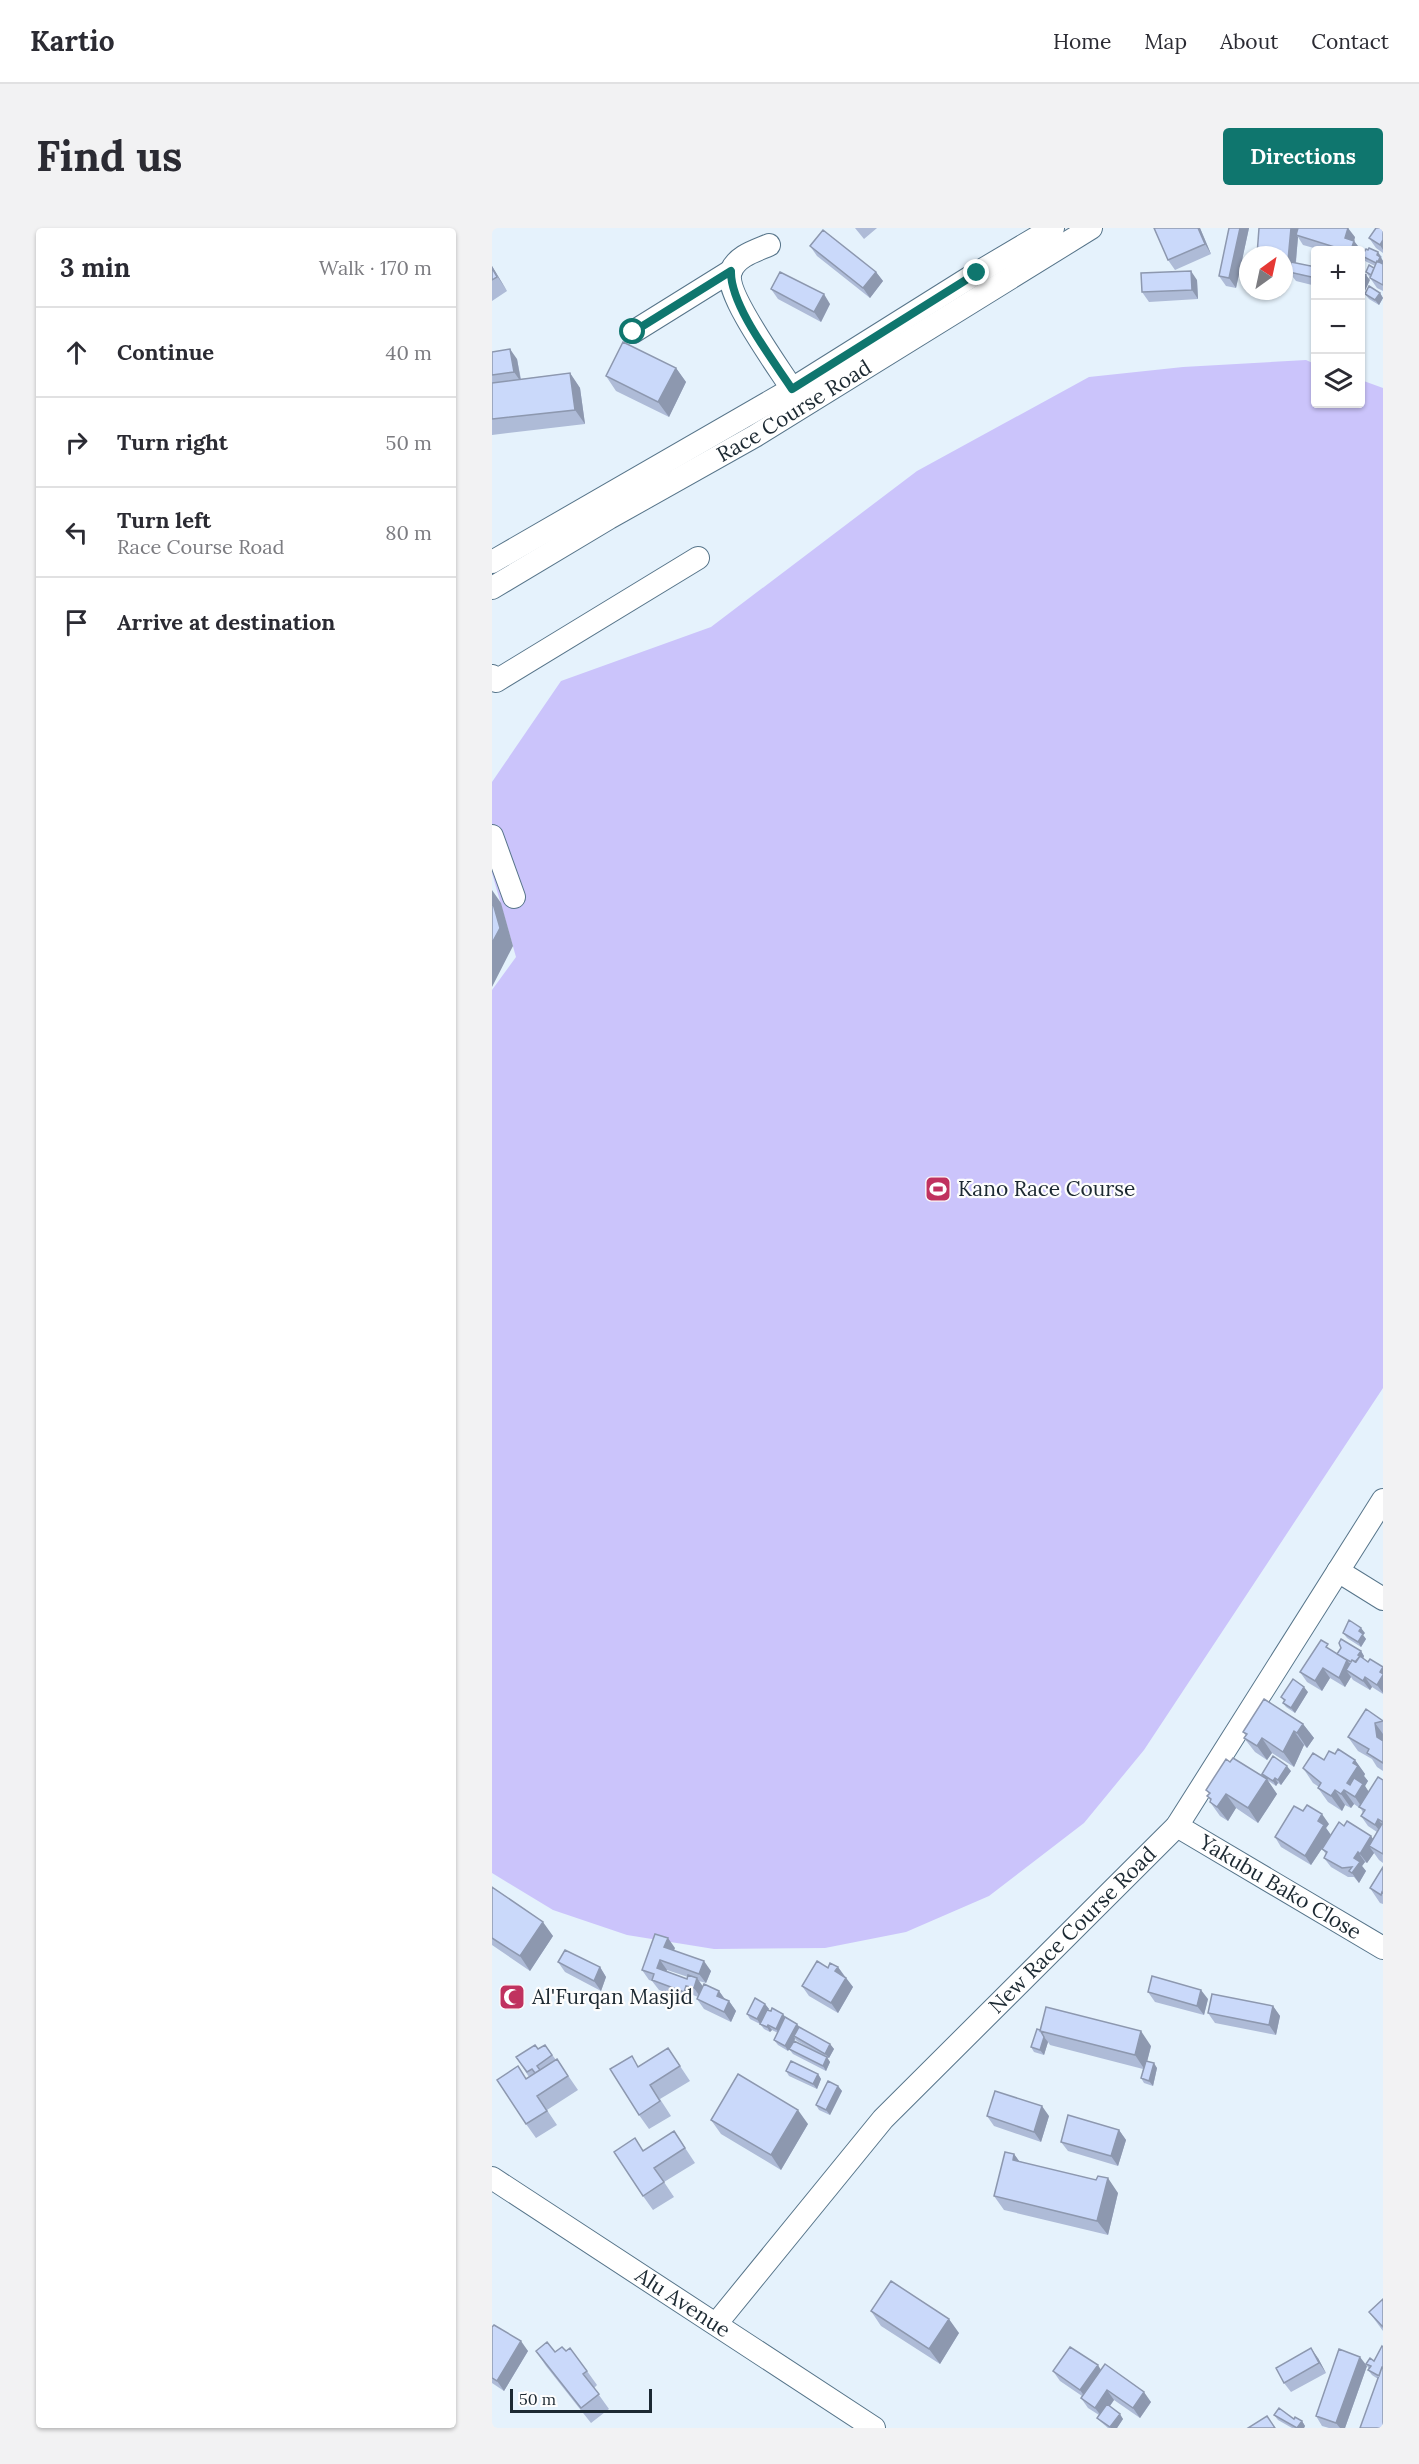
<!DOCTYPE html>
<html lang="en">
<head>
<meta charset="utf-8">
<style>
  :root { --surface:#fff; --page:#f2f2f3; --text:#2b2b33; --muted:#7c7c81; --line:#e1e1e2; --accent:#0f766e }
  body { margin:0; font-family:Lora,serif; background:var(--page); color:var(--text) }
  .controls { position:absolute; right:18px; top:18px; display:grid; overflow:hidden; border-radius:6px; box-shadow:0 2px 4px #0004 }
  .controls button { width:54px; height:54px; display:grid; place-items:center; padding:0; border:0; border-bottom:2px solid var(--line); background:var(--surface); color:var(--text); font:30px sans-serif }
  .compass { position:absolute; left:747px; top:18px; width:54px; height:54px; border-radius:50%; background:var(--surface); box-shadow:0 2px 4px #0004; rotate:33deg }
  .scale { position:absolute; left:18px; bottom:15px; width:142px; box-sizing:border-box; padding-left:6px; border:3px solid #1c2932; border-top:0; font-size:16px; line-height:21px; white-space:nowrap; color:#1c2932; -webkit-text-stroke:4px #fdfdfd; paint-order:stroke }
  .stop { position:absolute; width:18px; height:18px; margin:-14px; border:4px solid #0f766e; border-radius:50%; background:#fff }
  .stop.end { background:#0f766e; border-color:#fff; box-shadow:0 2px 6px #0008 }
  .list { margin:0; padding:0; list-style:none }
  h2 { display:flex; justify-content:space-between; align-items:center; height:78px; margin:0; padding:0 24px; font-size:26px }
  h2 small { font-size:20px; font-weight:400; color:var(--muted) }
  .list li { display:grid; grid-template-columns:39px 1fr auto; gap:18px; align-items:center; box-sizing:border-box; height:90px; padding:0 24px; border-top:2px solid var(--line) }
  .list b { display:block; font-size:22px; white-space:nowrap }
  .list p { margin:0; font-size:20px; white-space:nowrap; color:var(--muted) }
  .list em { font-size:20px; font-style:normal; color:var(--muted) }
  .icon { flex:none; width:33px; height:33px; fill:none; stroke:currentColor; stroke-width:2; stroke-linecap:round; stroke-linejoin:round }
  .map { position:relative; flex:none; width:891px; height:2200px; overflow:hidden; border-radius:6px }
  header { display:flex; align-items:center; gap:36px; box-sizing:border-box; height:84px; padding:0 30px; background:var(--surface); border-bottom:2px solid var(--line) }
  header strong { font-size:28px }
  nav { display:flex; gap:33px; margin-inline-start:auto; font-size:21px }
  .intro { display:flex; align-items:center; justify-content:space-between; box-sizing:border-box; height:144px; padding:0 36px }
  h1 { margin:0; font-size:42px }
  .button { padding:15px 27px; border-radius:6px; background:var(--accent); color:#fff; font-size:21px; font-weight:700 }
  main { display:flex; gap:36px; padding:0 36px }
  aside { flex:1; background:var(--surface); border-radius:6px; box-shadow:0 2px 4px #0004 }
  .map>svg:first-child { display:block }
  .green { fill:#cbc4fb }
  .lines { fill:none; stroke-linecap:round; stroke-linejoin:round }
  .minor-casing { stroke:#57758a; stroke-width:24 }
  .minor { stroke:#fff; stroke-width:22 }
  .wall { fill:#aebbd7; fill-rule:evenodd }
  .shaded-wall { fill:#8d98af }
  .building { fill:#cad9fa; stroke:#8d98af; stroke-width:1.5 }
  .route { stroke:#0f766e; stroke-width:8 }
  .labels { text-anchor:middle; stroke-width:4.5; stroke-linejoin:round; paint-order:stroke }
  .street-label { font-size:21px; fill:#1c2932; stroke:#fdfdfd }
  .poi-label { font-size:21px; fill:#1c2932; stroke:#fdfdfd; text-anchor:start }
</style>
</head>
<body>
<header>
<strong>Kartio</strong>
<nav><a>Home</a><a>Map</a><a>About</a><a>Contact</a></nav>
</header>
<div class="intro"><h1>Find us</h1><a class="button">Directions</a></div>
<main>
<aside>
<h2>3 min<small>Walk · 170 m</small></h2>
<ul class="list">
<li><svg class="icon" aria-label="ahead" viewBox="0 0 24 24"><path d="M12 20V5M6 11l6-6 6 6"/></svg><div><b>Continue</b></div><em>40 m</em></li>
<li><svg class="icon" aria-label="right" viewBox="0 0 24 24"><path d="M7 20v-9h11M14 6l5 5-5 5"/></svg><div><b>Turn right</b></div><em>50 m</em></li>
<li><svg class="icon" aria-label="left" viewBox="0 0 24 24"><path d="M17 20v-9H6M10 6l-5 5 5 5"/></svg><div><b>Turn left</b><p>Race Course Road</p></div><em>80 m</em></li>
<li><svg class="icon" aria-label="arrive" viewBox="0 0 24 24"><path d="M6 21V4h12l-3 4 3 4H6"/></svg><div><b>Arrive at destination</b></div></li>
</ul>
</aside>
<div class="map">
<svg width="891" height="2200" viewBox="0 0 891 2200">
  <rect width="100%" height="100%" fill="#e5f2fc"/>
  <path class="green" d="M814,132L823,136L824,176H868L869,152L891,160V1160L652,1522L592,1595L497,1668L414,1704L333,1720L222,1721L135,1707L61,1682L0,1645V762L24,729L0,645V554L69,453L219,399L425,243L597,149L691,139Z"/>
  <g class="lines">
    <g class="minor-casing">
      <g id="minor">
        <path d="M277,17C263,23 245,28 239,43C231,64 287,140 300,161"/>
        <path d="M141,104L239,43"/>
        <path d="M0,334L300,161L485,45L561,0"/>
        <path id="s1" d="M0,360L117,290L263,208L599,0"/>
        <path d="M0,448L4,453L206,330"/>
        <path d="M0,608L22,669"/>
        <path d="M846,1343L891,1371"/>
        <path id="s2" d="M685,1598L891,1720"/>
        <path id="s3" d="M0,1950L382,2200"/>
        <path id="s4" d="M224,2096L391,1891L685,1598L891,1272"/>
      </g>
    </g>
    <use href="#minor" class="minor"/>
  </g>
  <path class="wall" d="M363,0H385L372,11Z
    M662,0H708L719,26L683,42L676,32Z
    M737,0H757L744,60L734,58L727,48Z
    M767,0L863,9L862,13L869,22H829L811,17L806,9L804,35L824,39V58L804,53L797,44V42L792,41V27Z
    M891,0V25L884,20L877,10Z
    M318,18L384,44L391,53L378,70L325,28Z
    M876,22L886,24L890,29L889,30L891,33V63L885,60L874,44L882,40L883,38L873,33L870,28Z
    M0,38L15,63L0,73Z
    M705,52L706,71L657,74L650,64Z
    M279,61L338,76L329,94L286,71Z
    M888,65L891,70L887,77L877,71L873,66Z
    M0,124L25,131L29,151L78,145L88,160L93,196L0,207Z
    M184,140L194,154L177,189L124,163L114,148Z
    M851,1405H873L871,1407L874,1411L869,1419L855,1410Z
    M869,1423L872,1428L871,1430L876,1434L891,1439V1466L880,1459L878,1462L861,1452L859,1449L853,1459L838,1450L830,1463L815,1454L808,1444L841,1424L846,1427Z
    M816,1464L803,1485L794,1479L791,1475L792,1473L789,1469Z
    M874,1481L891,1493V1543L885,1539L880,1531L866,1523L856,1509Z
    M811,1496L822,1510L815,1520L812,1517L802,1539L780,1525L775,1532L763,1524L752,1510L754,1508L751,1504Z
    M843,1526L863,1532L873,1546L872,1548L876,1553L873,1558L876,1564L891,1552V1635L887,1632L882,1625L875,1635L873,1634L870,1638L874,1643L867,1655L862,1649H856L839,1639L832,1630L834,1626L830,1621L852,1598L879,1608L881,1611L885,1604L876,1598L869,1588L871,1585L869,1581L862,1576L859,1580L853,1577L850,1583L836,1574L826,1560L827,1559L821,1555L811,1540Z
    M738,1534L773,1550L770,1546L799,1543L789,1557L786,1555L784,1558L775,1552L785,1566L766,1595L744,1580L736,1593L728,1588L718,1574V1572L715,1568L717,1566L714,1562Z
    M837,1596L834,1600L839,1607L819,1637L789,1619L783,1609Z
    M891,1639V1676L888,1675L878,1660Z
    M0,1659L61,1708L38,1743L0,1717Z
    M183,1720L182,1722L219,1743L214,1755L207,1753L211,1759L227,1763L233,1771L237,1773L244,1783L239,1794L212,1781L205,1771L206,1769L201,1767L199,1773L167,1762L160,1753L157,1752L150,1742ZM175,1742L196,1749L195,1751L174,1743Z
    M66,1734L108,1739L114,1749L109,1763L73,1744Z
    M346,1739L361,1759L346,1785L317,1768L310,1758L336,1740Z
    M656,1764L716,1771L712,1787L663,1774Z
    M273,1776L277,1781L276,1782L294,1790L305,1796L308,1800L338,1816L342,1821L337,1830H335L338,1834L334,1843L301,1826L297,1821L298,1819L296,1823L286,1817L282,1812L286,1805L280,1802L278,1804L272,1801L268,1796L258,1791L255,1786ZM303,1811L305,1813L328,1826L302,1813Z
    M781,1778L788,1788L784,1807L723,1795L716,1785Z
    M548,1802L659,1818L655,1833L665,1840L661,1858L652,1855L649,1850L651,1841L558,1817L556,1814L552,1827L542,1824L539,1819Z
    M53,1817L64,1832L75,1846L86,1862L55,1882L65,1897L44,1910L34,1896L35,1850L37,1849L24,1829L46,1821Z
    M176,1820L198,1853L168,1871L179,1888L157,1901L147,1887V1838Z
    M294,1843L326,1846L329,1851L325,1861L297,1848Z
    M346,1858L350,1863L338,1887L327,1882L324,1877Z
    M495,1888H557L549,1914L502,1898Z
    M219,1892L316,1896L289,1942L229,1906Z
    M627,1902L634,1912L626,1938L576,1923L569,1914Z
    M182,1903L203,1935L172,1954L182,1969L161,1982L151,1968V1923Z
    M522,1926L527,1933L626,1965L616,2007L512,1982L502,1968Z
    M891,2071V2103L877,2084Z
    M379,2083L467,2105L448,2136L389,2098Z
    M0,2099L36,2123L12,2163L0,2155Z
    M891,2119L886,2151L880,2147L876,2142L877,2141L874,2136L882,2133Z
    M44,2123H74L95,2143L105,2157L102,2160L117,2181L99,2195L54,2138Z
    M826,2130L834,2145L799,2164L792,2155Z
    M875,2138L853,2200H837L830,2198L824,2188Z
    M609,2142L659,2174L648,2190L622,2172L618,2178L631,2191L625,2200H616L609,2194L605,2190L607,2187L596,2180L589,2170L590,2168L568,2153L561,2143Z
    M782,2187L802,2191L810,2193L813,2198L812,2200H800L786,2192Z"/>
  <path class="shaded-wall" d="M706,0H708L719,26L713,16Z
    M748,0H757L744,60L737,50Z
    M799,0H807L804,7L806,9L803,42L796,32Z
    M856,0L863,9L862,13L869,22L868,23L859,22L853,10Z
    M891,12V22L888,17Z
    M886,24L891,33V36L889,40L885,27Z
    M0,38L15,63L0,40Z
    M699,43L705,52L706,71L700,62Z
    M384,44L391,53L378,70L371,60Z
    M874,47L878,52L873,63L869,58Z
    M888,65L891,70L887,77L883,72Z
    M332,66L338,76L329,94L322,84Z
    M18,121L25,131L29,154L22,144Z
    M184,140L194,154L177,189L166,174Z
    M78,145L88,160L93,196L83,182Z
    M0,662L9,675L21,718L0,759Z
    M869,1400L873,1405L871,1407L874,1411L869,1419L866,1414L867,1403Z
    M869,1423L872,1428L871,1431L866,1427Z
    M855,1432L862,1442H854L859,1449L853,1459L847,1450Z
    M891,1439V1465L885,1457L888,1444Z
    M831,1440L838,1450L830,1463L823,1453Z
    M873,1449L880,1459L878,1462L871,1453Z
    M812,1459L816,1464L803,1485L799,1480Z
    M883,1495L891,1506V1517L885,1509Z
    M811,1496L822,1510L815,1520L805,1505Z
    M802,1503L812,1517L802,1539L791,1524Z
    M770,1510L780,1525L775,1532L765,1518Z
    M863,1532L873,1546L872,1548L876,1553L873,1558L881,1570L871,1581L863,1569L855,1555L861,1535Z
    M795,1538L799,1543L789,1557L786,1552Z
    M783,1550L786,1555L784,1558L781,1553Z
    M775,1551L785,1566L766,1595L756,1580Z
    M843,1562L853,1577L850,1583L839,1568Z
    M852,1562L862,1576L859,1580L849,1566Z
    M734,1566L744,1580L736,1593L725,1579Z
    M830,1586L837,1596L834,1600L839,1607L819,1637L813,1628L826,1593Z
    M886,1591L891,1598L890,1606L883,1597Z
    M879,1608L886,1618H877L882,1625L875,1635L868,1626Z
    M866,1624L873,1634L870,1638L874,1643L867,1655L860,1645L862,1630Z
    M51,1694L61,1708L38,1743L28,1728Z
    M176,1710L183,1720L179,1729L172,1719Z
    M168,1732L175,1742L172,1750L165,1740Z
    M212,1733L219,1743L214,1755L207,1746Z
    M108,1739L114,1749L109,1763L102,1753Z
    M346,1739L353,1749L343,1743Z
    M205,1750L212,1760L209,1770L202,1760Z
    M354,1750L361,1759L346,1785L339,1775Z
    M194,1758L201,1767L199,1773L192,1764Z
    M709,1762L716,1771L712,1787L705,1778Z
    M227,1763L234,1773L225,1768Z
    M237,1773L244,1783L239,1794L232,1784Z
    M273,1776L277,1781L268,1796L265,1791Z
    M781,1778L788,1788L784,1807L777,1797Z
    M291,1786L295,1791L288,1806L284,1801Z
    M305,1796L309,1801L302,1808L303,1811L296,1823L293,1818Z
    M276,1797L280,1802L278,1804L275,1799Z
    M649,1803L659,1818L653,1842L643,1827Z
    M552,1809L556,1814L552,1827L548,1822Z
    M338,1816L342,1821L337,1830L333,1826Z
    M335,1829L338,1834L334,1843L331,1838Z
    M662,1835L665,1840L661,1858L657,1853Z
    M326,1846L329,1851L325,1861L321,1856Z
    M346,1858L350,1863L338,1887L334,1882Z
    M550,1878L557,1888L549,1914L542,1904Z
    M306,1882L316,1896L289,1942L279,1927Z
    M627,1902L634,1912L626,1938L619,1928Z
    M522,1926L532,1940L521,1932Z
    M616,1950L626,1965L616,2007L605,1993Z
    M457,2091L467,2105L448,2136L437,2121Z
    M29,2113L36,2123L12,2163L5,2153Z
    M819,2120L826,2130L834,2145L827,2135Z
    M868,2129L875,2138L853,2200H848L844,2195Z
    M606,2137L612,2147L595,2172L588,2162Z
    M615,2162L622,2172L610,2189L603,2180Z
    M652,2164L659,2174L648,2190L641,2180Z
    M628,2186L631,2191L625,2200H619L618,2199Z
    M810,2193L813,2198L812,2200H805Z"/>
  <path class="building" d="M662,0H706L713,16L676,32Z
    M737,0H748L737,50L727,48Z
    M767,0H799L796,32H792V27H765Z
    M806,0H856L853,10L862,13L859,22H852L804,7Z
    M884,0H891V12L888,17L877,10Z
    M331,2L384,44L371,60L318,18Z
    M877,20L886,24L885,27L888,29L886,34L885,33L884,35L870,28L874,21L876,22Z
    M885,33L891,36V57L878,50Z
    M799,34L824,39V50L797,44Z
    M877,37L882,40L879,47L874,44Z
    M0,40L5,49L0,52Z
    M699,43L700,62L650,64L649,45Z
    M288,44L332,66L322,84L279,61Z
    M868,45L874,47L869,58H868Z
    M877,58L888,65L883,72L873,66Z
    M131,114L184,140L166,174L114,148Z
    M18,121L22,144L0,147V124Z
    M78,145L83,182L0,191V155Z
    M0,672L8,700L0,715Z
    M857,1392L869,1400L867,1403L871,1406L866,1414L851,1405Z
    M849,1411L869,1423L866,1427L869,1429L868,1428L863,1434L860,1432L859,1434L845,1426L849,1420L847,1415Z
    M829,1412L836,1416L834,1419L855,1432L847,1450L831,1440L823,1453L808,1444Z
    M868,1428L876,1434L878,1431L891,1439L888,1444L891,1446V1447L885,1457L873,1449L871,1453L854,1442L860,1432L864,1434Z
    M801,1451L812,1459L799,1480L791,1475L793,1472L789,1469Z
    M772,1471L811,1496L805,1505L802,1503L791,1524L770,1510L765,1518L752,1510L755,1506L751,1504Z
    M874,1481L891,1493L883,1495L885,1509L891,1513V1535L875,1525L877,1521L856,1509Z
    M846,1521L863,1532L861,1535L866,1538L855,1555L858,1557L862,1550L871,1556L863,1569L852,1562L849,1566L843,1562L839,1568L826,1560L829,1555L811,1540L821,1525L832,1532L837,1523L843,1526Z
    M781,1528L795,1538L786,1552L783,1550L781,1553L770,1546Z
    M741,1530L775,1551L756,1580L734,1566L725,1579L718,1574L719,1571L715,1568L718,1565L714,1562L734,1531L738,1534Z
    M886,1549L891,1552V1594L886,1591L883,1597L869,1588L873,1582L867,1579Z
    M815,1577L830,1586L826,1593L832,1597L813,1628L783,1609L802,1578L811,1583Z
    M855,1593L879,1608L868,1626L866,1624L862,1630L868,1634L860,1645L857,1643L860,1639L850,1640L832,1630L835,1624L830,1621L847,1594L852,1598Z
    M891,1594V1626L877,1618Z
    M891,1639V1665L890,1664L889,1667L878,1660Z
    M0,1659L51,1694L28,1728L0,1710Z
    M163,1706L176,1710L172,1719L212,1733L207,1746L168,1732L165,1740L195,1751L196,1747L205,1750L202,1760L194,1758L192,1764L160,1752L162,1746L150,1742Z
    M73,1722L108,1739L102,1753L66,1734Z
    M325,1733L336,1740L338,1735L346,1739L343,1743L354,1750L339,1775L310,1758Z
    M660,1748L709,1762L705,1778L656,1764Z
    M212,1756L227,1763L225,1768L237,1773L232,1784L205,1771Z
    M720,1766L781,1778L777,1797L716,1785Z
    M263,1770L273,1776L265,1791L255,1786Z
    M554,1779L649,1803L643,1827L548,1803Z
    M280,1780L291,1786L284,1801L276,1797L275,1799L268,1796L275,1782L279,1783Z
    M293,1789L305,1796L293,1818L282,1812Z
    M307,1799L338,1816L333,1826L302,1808Z
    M545,1801L548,1802L552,1809L548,1822L539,1819Z
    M302,1813L335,1829L331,1838L297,1821Z
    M43,1817L46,1821L53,1817L60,1827L45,1838L48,1842L43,1845L40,1841L35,1844L24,1829Z
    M176,1820L188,1838L158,1857L168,1873L147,1887L118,1841L140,1828L146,1839Z
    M65,1831L76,1848L45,1868L55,1883L34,1896L5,1852L26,1838L34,1851Z
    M299,1833L326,1846L321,1856L294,1843Z
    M654,1833L662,1835L657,1853L649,1850Z
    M246,1846L306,1882L279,1927L219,1892Z
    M336,1853L346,1858L334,1882L324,1877Z
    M503,1863L550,1878L542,1904L495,1888Z
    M576,1887L627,1902L619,1928L569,1914Z
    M182,1903L193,1920L162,1940L172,1954L151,1968L122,1924L143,1910L151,1923Z
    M513,1924L522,1926L521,1932L604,1952L606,1948L616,1950L605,1993L502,1968Z
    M399,2053L457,2091L437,2121L379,2083Z
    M891,2071V2099L877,2084Z
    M2,2097L29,2113L5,2153L0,2150V2099Z
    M55,2114L63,2124L70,2119L74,2123L78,2120L95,2143L91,2146L107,2166L89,2180L44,2123Z
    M890,2118L891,2119V2139H890L887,2148L876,2142L879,2138L874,2136L878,2130L882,2133Z
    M578,2119L606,2137L588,2162L561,2143Z
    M819,2120L827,2135L792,2155L784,2140Z
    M847,2121L868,2129L844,2195L824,2188Z
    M613,2136L652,2164L641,2180L615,2162L603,2180L589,2170Z
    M890,2139H891V2200H868Z
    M615,2176L628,2186L618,2199L605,2190Z
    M787,2180L802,2191L803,2189L810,2193L805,2200L782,2187Z
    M775,2188L783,2200H756Z"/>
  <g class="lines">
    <path class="route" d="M141,104L239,43C238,77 281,132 300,161L485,45"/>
  </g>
  <defs>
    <g id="stadium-square" transform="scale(1.35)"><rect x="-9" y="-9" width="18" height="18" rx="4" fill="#c0325f" stroke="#fdfdfd"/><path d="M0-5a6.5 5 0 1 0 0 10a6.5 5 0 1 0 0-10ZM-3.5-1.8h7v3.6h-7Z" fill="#fff"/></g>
    <g id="mosque-square" transform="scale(1.35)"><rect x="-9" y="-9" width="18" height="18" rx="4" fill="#c0325f" stroke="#fdfdfd"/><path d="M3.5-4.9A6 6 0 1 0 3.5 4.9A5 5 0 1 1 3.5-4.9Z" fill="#fff"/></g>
  </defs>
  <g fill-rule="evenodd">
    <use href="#stadium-square" x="446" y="961"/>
    <use href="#mosque-square" x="20" y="1769"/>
  </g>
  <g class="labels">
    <g class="street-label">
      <text dy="7" stroke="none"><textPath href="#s1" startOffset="350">Race Course Road</textPath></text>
      <text dy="7" stroke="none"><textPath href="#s2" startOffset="120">Yakubu Bako Close</textPath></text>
      <text dy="7" stroke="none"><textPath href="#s4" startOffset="532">New Race Course Road</textPath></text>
      <text dy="7" stroke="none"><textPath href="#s3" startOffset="228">Alu Avenue</textPath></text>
    </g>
    <g class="poi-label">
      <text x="466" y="968">Kano Race Course</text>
      <text x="40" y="1776">Al'Furqan Masjid</text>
    </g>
  </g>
</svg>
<div class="controls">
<button>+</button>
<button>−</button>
<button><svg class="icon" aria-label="layers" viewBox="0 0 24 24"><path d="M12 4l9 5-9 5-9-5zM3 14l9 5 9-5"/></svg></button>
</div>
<svg class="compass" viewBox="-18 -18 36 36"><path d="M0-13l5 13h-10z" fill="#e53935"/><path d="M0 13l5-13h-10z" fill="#7c7c81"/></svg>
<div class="scale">50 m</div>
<div class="stop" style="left:141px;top:104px"></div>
<div class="stop end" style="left:485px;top:45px"></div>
</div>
</main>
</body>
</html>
